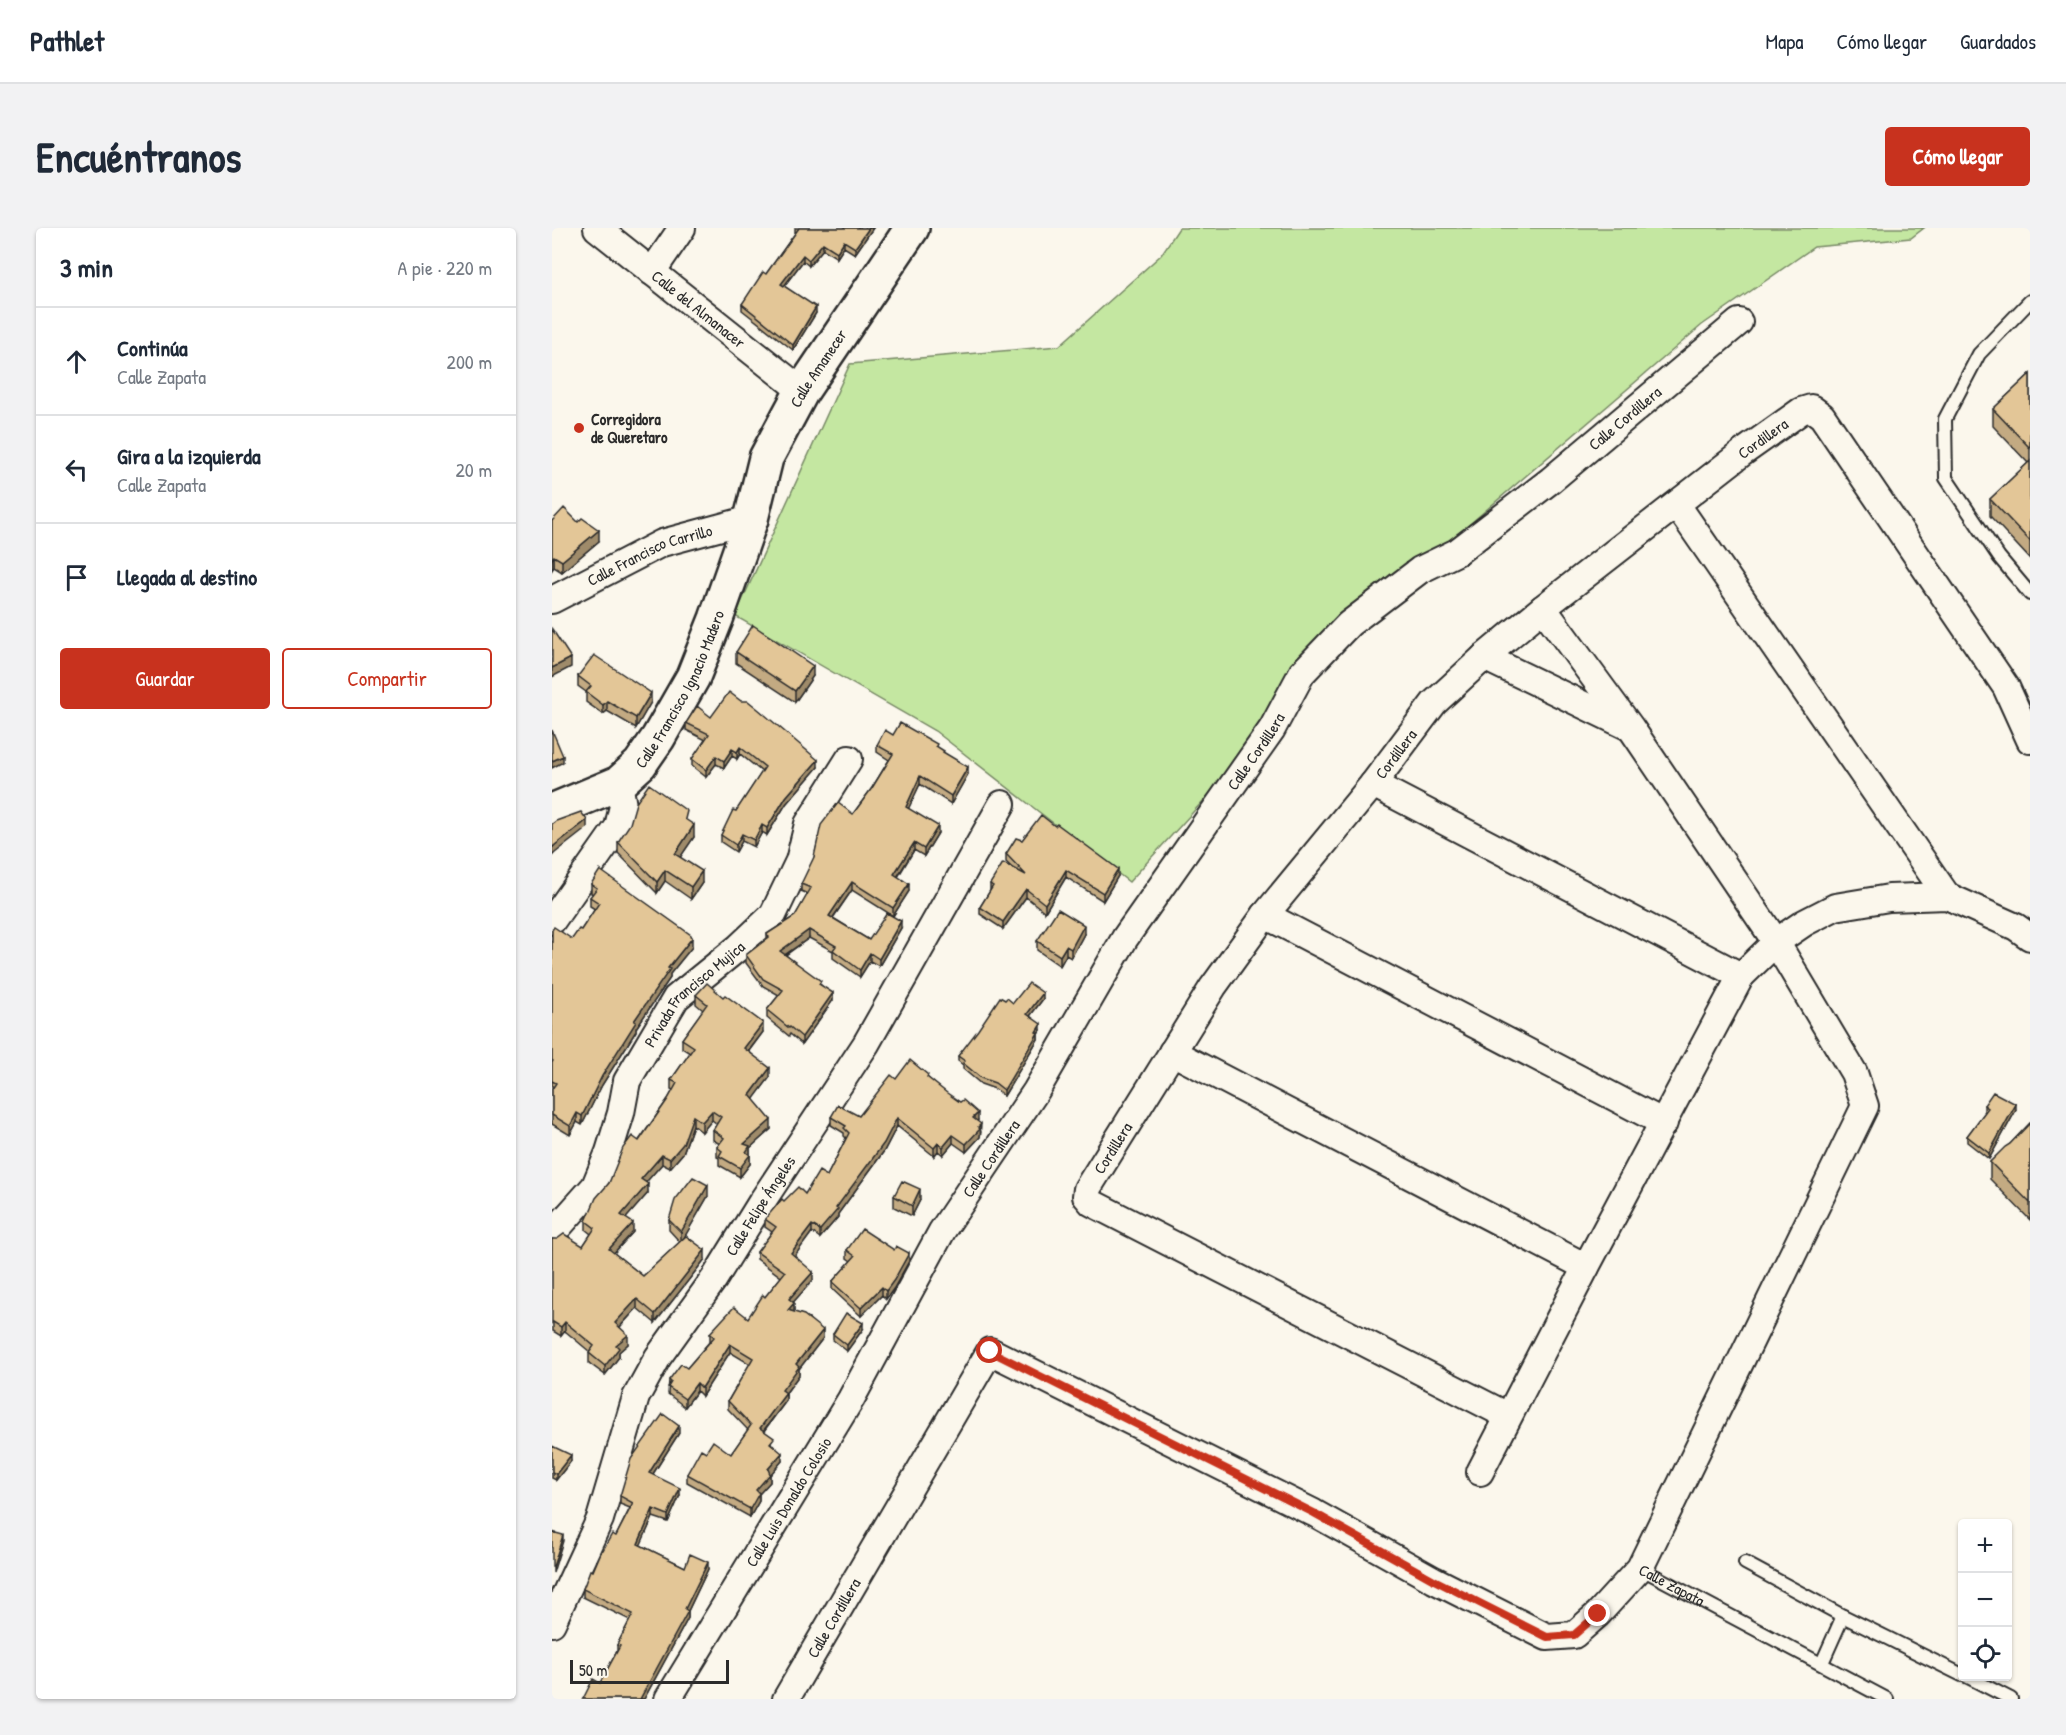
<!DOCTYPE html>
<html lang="es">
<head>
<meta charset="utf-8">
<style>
  :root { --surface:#fff; --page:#f2f2f3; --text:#1f2937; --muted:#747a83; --line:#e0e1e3; --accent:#c8321e }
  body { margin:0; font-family:"Patrick Hand",sans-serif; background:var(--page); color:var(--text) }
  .controls { position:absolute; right:18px; bottom:18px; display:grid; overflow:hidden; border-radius:6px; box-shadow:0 2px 4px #0004 }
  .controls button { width:54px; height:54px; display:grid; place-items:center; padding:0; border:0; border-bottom:2px solid var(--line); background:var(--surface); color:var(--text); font:30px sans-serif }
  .scale { position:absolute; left:18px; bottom:15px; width:159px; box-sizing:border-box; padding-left:6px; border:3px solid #2b2b2b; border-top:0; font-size:16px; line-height:21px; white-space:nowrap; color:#2b2b2b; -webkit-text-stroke:4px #fbf7ec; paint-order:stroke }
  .stop { position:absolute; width:18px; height:18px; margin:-14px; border:4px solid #c8321e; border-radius:50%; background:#fff }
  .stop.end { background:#c8321e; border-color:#fff; box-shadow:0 2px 6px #0008 }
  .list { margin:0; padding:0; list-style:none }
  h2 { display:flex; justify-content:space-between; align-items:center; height:78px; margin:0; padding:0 24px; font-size:26px }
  h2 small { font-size:20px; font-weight:400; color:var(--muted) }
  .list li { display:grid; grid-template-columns:39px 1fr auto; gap:18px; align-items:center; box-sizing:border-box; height:108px; padding:0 24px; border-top:2px solid var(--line) }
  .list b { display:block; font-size:22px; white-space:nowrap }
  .list p { margin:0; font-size:20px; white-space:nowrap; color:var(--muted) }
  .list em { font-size:20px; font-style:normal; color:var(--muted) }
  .actions { display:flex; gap:12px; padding:18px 24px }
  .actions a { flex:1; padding:14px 0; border:2px solid var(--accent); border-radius:6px; text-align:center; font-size:21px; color:var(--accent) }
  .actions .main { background:var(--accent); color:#fff }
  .icon { flex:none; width:33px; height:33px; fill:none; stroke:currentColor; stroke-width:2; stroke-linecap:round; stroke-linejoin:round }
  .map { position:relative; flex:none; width:1478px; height:1471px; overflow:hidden; border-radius:6px }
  header { display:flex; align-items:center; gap:36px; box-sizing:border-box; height:84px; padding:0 30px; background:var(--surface); border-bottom:2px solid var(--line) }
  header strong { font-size:28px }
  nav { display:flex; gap:33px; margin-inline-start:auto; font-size:21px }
  .intro { display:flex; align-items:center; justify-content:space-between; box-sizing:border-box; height:144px; padding:0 36px }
  h1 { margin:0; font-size:42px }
  .button { padding:15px 27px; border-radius:6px; background:var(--accent); color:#fff; font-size:21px; font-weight:700 }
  main { display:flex; gap:36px; padding:0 36px }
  aside { flex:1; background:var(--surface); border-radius:6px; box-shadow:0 2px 4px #0004 }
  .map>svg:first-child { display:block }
  .green { fill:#c4e7a1; stroke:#788966; stroke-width:1.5 }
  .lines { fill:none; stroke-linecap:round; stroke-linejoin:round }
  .service-casing { stroke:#2b2b2b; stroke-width:16 }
  .minor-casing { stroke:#2b2b2b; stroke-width:30 }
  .secondary-casing { stroke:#2b2b2b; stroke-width:38 }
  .service { stroke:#fbf7ec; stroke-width:12 }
  .minor { stroke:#fbf7ec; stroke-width:26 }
  .secondary { stroke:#fbf7ec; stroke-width:33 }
  .wall { fill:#c3aa82; stroke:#2b2b2b; stroke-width:1.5 }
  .shaded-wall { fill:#9f8b6a; stroke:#2b2b2b; stroke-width:1.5 }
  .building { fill:#e3c697; stroke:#2b2b2b; stroke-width:1.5 }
  .route { stroke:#c8321e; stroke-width:8 }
  .poi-dot { fill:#c8321e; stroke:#fbf7ec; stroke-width:2 }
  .labels { text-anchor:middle; stroke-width:4.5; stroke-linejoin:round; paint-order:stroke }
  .street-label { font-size:16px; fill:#2b2b2b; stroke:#fbf7ec }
  .poi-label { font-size:16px; font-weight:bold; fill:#2b2b2b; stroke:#fbf7ec; text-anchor:start }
</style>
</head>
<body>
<header>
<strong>Pathlet</strong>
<nav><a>Mapa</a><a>Cómo llegar</a><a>Guardados</a></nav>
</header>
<div class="intro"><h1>Encuéntranos</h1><a class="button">Cómo llegar</a></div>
<main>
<aside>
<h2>3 min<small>A pie · 220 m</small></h2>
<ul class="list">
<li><svg class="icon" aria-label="ahead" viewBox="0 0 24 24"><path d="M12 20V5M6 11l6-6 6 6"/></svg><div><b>Continúa</b><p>Calle Zapata</p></div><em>200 m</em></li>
<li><svg class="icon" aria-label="left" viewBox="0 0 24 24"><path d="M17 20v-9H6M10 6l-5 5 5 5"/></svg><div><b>Gira a la izquierda</b><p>Calle Zapata</p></div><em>20 m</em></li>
<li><svg class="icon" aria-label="arrive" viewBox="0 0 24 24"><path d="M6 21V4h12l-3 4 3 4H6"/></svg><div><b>Llegada al destino</b></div></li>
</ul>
<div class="actions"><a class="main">Guardar</a><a>Compartir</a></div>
</aside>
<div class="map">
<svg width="1478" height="1471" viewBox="0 0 1478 1471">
  <rect width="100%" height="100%" fill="#fbf7ec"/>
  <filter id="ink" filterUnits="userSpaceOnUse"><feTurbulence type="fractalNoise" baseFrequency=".0167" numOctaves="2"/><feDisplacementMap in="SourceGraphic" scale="12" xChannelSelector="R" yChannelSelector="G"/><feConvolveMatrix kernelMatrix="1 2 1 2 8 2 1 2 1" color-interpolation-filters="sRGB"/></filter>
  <g filter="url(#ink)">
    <path class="green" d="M627,0H1372L1359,10L1262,19L1150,97L856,349L577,654L383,503L183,388L298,136L507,118L609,27Z"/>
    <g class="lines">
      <g class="service-casing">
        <g id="service">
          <path d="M1478,73L1427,126L1393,191L1394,250L1447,329L1478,366"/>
          <path d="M1193,1335L1291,1388L1270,1435"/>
          <path id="s1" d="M1088,1340L1335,1471"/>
          <path d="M1291,1388L1410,1447"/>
          <path d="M1414,1448L1459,1471"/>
        </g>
      </g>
      <g class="minor-casing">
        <g id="minor">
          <path id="s2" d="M45,0L250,163"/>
          <path d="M100,44L130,0"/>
          <path d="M1125,277L1395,668"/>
          <path id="s3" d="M0,372L110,315L199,291"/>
          <path d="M932,429L1075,498"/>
          <path d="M821,556L1189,748"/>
          <path d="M713,687L1112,895"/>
          <path d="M0,693L66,599L71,578L67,555"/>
          <path d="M620,824L1034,1039"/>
          <path id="s4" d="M0,1006L43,958L57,924L69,885L75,853L124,770L187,719L221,687L247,633L256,596L297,531"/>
          <path id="s5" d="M956,1188L540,975L534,968L535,961L661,759L713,687L821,556L882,475L932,429L991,380L1190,225L1249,183L1259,180L1270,188L1454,459L1478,512"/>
          <path d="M928,1244L1034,1039L1189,748L1224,714L1252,695L1283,679L1337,670L1395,668L1464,699L1478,709"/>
          <path id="s6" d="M0,1395L48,1291L84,1169L106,1129L162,1051L209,975L314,816L450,576"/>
          <path id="s7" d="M116,1471L299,1171L390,1003L484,863L573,710L720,501L750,445L797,396L868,342L905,324L999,252L1187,94"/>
          <path id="s8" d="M234,1471L438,1123L762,1285L882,1352L995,1409L1022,1407L1046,1386L1088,1340L1313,878L1302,845L1224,714L1079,500L991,380"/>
        </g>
      </g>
      <g class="secondary-casing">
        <g id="secondary">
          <path id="s9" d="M0,583L67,555L88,536L106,510L141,449L164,391L199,291L214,230L250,163L360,0"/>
        </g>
      </g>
      <use href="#service" class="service"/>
      <use href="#minor" class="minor"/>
      <use href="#secondary" class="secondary"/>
    </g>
    <path class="wall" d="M243,0H321L303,26L292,19L285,30L271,21L257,38L251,33L232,58L264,85L241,122L190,82V76L214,46L244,4H243Z
      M1478,146V331L1438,288V271L1476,235L1441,198V181Z
      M0,293L47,313L10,344L2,339Z
      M184,424L261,448L243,474L184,435Z
      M26,448L99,474L84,500L55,483L51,486L34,474V464L26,458Z
      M159,489L266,539L234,576L215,607L210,604L202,619L190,613L184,624L169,614V607L210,544L188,526L185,531L180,528L172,540L164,536L154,549L140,538V531L154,512L134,502V495Z
      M341,507L385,519L416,546L399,576L368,556L356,580L386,605L372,628L362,622L346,649L357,663L341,688L300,662L281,690L317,712L349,700L327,738L318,733L308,749L281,730V723L257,710L234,727L269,757L281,772L250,816L238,806L237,808L215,790V782L227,767L211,758L194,735V727L215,710V706L243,688L256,666L249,663V656L320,560L337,532L325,524V517Z
      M135,593L142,609L128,629L150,655L139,671L113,653L105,665L66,625V614Z
      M470,612L566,648L551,673L514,649L493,684L474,669L451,701L428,686V679L438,663V656L460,640L454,634V626Z
      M39,656L140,719L118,746V750L84,800V803L50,857L30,897L25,894L18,907L0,896V702L20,711L29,702L43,681L38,678V669L41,666L39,665Z
      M532,706L519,730L514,727L508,738L485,722V713Z
      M144,767L211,804L197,823L218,849L201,871L219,901L198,920V936L188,949L167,937V930L165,929V919L168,916L161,912V902L165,896L160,892L150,904L141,897L131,925L118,940L110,936L94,954L96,965L74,990L81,1004L62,1025L91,1048L128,1014L117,1002V992L156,968L131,1011L153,1031L103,1095L85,1080L68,1099L76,1116L67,1124V1129L53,1147L37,1135V1125L38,1124L13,1103L9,1108L1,1103L0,1011L31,1018L39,1006L34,1002V993L57,955L116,871L121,862L119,861V852L138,825L130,820V811L151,782L144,776Z
      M491,771L478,788L489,802L486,806V811L452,868L443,861L429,856L411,841V837L406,833V828L453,772L461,775Z
      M376,850L426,892L425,893L429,904L428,909L414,924L401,915L391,927L386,923L382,928L345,898L332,923L286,986V989L268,1010L260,1004L242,1028L261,1052L241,1074L242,1083L241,1084L271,1110L247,1141V1147L234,1165V1173L212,1203L230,1233L218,1247V1254L207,1266V1273L198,1289L135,1254V1246L154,1224L179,1226L196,1202L176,1181V1173L198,1136L178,1124L150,1168L145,1163L133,1179L116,1166L117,1152L135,1140L158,1113V1105L196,1090L229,1049L205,1031V1024L220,1004L213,999V991L232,973L253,966L275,948L294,910L292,908V905L279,897V889L307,888L344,851Z
      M1432,877L1464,882L1437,931L1415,914V908L1433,884L1432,883Z
      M1478,895V992L1438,951V934L1458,916Z
      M342,968L368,972L360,988L342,979Z
      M295,1022L357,1033L342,1060L334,1071L330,1067L309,1088L280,1061V1054L299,1033L295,1030Z
      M311,1101L295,1123L281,1112V1106Z
      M127,1205L101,1246L128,1267L116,1294L101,1289L88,1317L133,1339L156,1341L136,1383V1390L92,1471H31L48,1455L65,1423V1417L78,1392L31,1369V1361L51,1322L64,1308L78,1280L68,1276V1268Z
      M0,1218L19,1233L4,1252L0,1250Z"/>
    <path class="shaded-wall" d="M317,0H321L303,26V20Z
      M292,13V19L285,30V24Z
      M271,15V21L257,38V32Z
      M251,27V33L229,62V56Z
      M264,79V85L241,122V117Z
      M47,302V313L10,344V333Z
      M2,328V339L0,342V331Z
      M19,430V439L0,449V440Z
      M261,438V448L243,474V463Z
      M99,465V474L84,500V490Z
      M55,473V483L51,486V477Z
      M188,519V526L185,531V524Z
      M180,521V528L172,540V533Z
      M11,528V534L0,540V533Z
      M164,528V536L154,549V542Z
      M266,532V539L234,576L215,607V600L234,569Z
      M416,539V546L399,576V568Z
      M368,548V556L354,586V579Z
      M35,592V600L3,625L0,628V620L3,617Z
      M142,597V609L123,637V626Z
      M210,597V604L202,619V612Z
      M386,598V605L372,628V621Z
      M190,606V613L184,624V617Z
      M362,615V622L342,654V646Z
      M566,641V648L551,673V665Z
      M113,642V653L105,665V654Z
      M514,642V649L493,684V676Z
      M150,643V655L139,671V659Z
      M300,654V662L277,695V688Z
      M357,656V663L341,688V680Z
      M474,661V669L451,701V694Z
      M349,693V700L327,738V731Z
      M532,697V706L519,730V721Z
      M257,702V710L228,730V723Z
      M140,710V719L118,746V750L84,800V803L50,857L30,897V888L50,848L82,793L116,740Z
      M514,718V727L508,738V728Z
      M318,725V733L308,749V742Z
      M281,765V772L250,816V809Z
      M491,765V771L475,792V786Z
      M211,795V804L192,829V820Z
      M489,796V802L486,806V811L452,868V862Z
      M218,840V849L198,876V867Z
      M1464,876V882L1437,931V925Z
      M160,883V892L150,904V894Z
      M25,885V894L18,907V898Z
      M426,885V892L421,898V890Z
      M141,888V897L131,925L118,940V931Z
      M345,890V898L332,923L286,986V989L268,1010V1002L284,980Z
      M219,892V901L198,920V936L188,949V940L192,916Z
      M429,896L428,909L414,924V916Z
      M401,907V915L391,927V919Z
      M386,915V923L382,928V920Z
      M110,927V936L89,960V951Z
      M96,956V965L69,996V987Z
      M156,957V968L129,1015V1004Z
      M368,961V972L360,988V978Z
      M81,995V1004L57,1030V1021Z
      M260,997V1004L239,1033V1025Z
      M153,1022V1031L103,1095V1086Z
      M357,1025V1033L342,1060L334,1071V1063Z
      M261,1044V1052L237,1079V1071Z
      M330,1059V1067L309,1088V1080Z
      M85,1071V1080L63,1104V1095Z
      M242,1075V1083L236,1090V1082Z
      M13,1094V1103L9,1108V1099Z
      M311,1095V1101L295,1123V1117Z
      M271,1102V1110L247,1141V1147L230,1170V1162L244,1136Z
      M76,1107V1116L67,1124V1129L53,1147V1138L64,1117Z
      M178,1116V1124L150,1168V1160Z
      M145,1155V1163L133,1179V1171Z
      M234,1165V1173L208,1207V1200Z
      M127,1198V1205L97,1252V1245Z
      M230,1225V1233L218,1247V1254L207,1266V1273L198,1289V1281L204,1262L216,1241Z
      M19,1227V1233L4,1252V1246Z
      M128,1260V1267L116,1294V1287Z
      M101,1281V1289L86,1323V1316Z
      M11,1307V1313L1,1345V1339Z
      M156,1334V1341L136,1383V1390L92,1471H88Z"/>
    <path class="building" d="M247,0H317L303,20L292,13L285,24L271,15L257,32L251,27L229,56L264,79L241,117L190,76L211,44L214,46Z
      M1478,146V220L1441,181Z
      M1478,233V313L1438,271Z
      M12,280L26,294L30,290L47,302L10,333L2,328L0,331V293Z
      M201,397L261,438L243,463L184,424Z
      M0,401L19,430L0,440Z
      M42,427L99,465L84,490L55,473L51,477L34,464L39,458L26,448Z
      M177,464L189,473H196L206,481L266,532L234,569L215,600L210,597L202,612L190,606L184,617L169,607L181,582L184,583L213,539L188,519L185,524L180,521L172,533L164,528L154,542L140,531L157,506L134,495L145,478L159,489Z
      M348,495L385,516L384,518L392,523L391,524L416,539L399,568L368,548L354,579L386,598L372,621L362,615L342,646L357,656L341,680L300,654L277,688L317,712L335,685L349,693L327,731L318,725L308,742L281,722L284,718L257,702L228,723L269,753L267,756L281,765L250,809L238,799L237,800L215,782L231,762L211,751L194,727L217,709L215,706L243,688L259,660L249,656L262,629L269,597L286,575L301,586L320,560L341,526L325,517L333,502L341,507Z
      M0,502L11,528L0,533Z
      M97,556L135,583L133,591L142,597L123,626L150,643L139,659L113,642L105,654L66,614L78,596L84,575Z
      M29,584L35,592L3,617L0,620V596L4,593Z
      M489,587L503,598L505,596L566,641L551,665L514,642L493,676L474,661L451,694L428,679L441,658L438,656L451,635L474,647L454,626L464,610L470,612Z
      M48,642L139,707L140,710L116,740L118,741L82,793L84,794L50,848L30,888L25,885L18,898L0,887V861L4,855L0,853V835L1,833L0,832V702L2,699L20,711L27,701L29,702L47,675L38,669L45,660L39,656Z
      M506,681L532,697L519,721L514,718L508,728L485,713Z
      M155,755L171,769L173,767L211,795L192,820L218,840L198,867L219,892L192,916L198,918L194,924L198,927L188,940L167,928L170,923L165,919L172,910L161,902L169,889L160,883L150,894L141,888L131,916L118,931L110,927L89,951L96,956L69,987L81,995L57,1021L91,1048L134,1008L153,1022L103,1086L85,1071L63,1095L76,1107L64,1117L67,1120L53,1138L37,1125L42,1118L13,1094L9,1099L1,1094L0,1095V1011H5L12,1006L31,1018L43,1000L34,993L44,970L57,955L71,920L80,908L87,913L116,871L125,855L119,852L142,819L130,811L155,776L144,767Z
      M477,755L491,765L475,786L489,796L484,804L486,805L452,862L443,855L429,850L411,835L413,833L406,828L426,802L448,769L453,772L455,770L461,775Z
      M358,832L376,847L375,849L395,865L408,874L411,872L426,885L421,890L429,896L426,899L428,901L414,916L401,907L391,919L386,915L382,920L345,890L332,915L284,980L286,981L268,1002L260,997L239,1025L261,1044L237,1071L242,1075L236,1082L252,1087L271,1102L244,1136L247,1139L230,1162L234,1165L208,1200L222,1210L218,1215L230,1225L216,1241L218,1246L204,1262L207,1265L198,1281L135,1246L149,1221L154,1224L161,1213L179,1226L199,1197L176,1173L201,1130L178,1116L150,1160L145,1155L133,1171L116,1159L119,1154L117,1152L129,1136L135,1140L162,1109L158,1105L182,1079L196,1090L211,1067L213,1069L233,1044L205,1024L224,999L213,991L230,971L232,973L246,959L253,966L267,943L275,948L297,905L292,900L294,898L279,889L286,877L307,888L339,847L344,851Z
      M1441,864L1464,876L1437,925L1415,908L1436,880L1432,877Z
      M1478,895V975L1438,934L1453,919L1458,916Z
      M141,949L156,957L129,1004L117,992L123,972Z
      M350,953L368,961L360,978L342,968Z
      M310,1001L342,1022L344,1018L357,1025L342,1052L334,1063L330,1059L309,1080L280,1054L303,1028L295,1022Z
      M294,1085L311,1095L295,1117L281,1106Z
      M111,1186L127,1198L97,1245L128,1260L116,1287L101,1281L86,1316L133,1339L138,1326L156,1334L133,1381L136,1383L88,1471H31L41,1451L48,1455L68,1418L65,1417L81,1386L31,1361L38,1342L41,1343L50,1322H51L60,1306L64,1308L81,1275L68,1268L79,1231Z
      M0,1218L19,1227L4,1246L0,1244Z
      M0,1304L11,1307L1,1339H0Z"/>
  </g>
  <g class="lines" filter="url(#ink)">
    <path class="route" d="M438,1123L762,1285L882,1352L995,1409L1022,1407L1046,1386"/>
  </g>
  <circle class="poi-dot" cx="27" cy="200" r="6"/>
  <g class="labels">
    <g class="street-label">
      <text dy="6" stroke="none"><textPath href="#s2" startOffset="130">Calle del Almanacer</textPath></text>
      <text dy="6" stroke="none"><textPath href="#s9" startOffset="538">Calle Amanecer</textPath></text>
      <text dy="6" stroke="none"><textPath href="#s7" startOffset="1620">Calle Cordillera</textPath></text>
      <text dy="6" stroke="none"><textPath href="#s5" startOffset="1504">Cordillera</textPath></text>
      <text dy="6" stroke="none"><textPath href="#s3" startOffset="108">Calle Francisco Carrillo</textPath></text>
      <text dy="6" stroke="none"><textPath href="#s9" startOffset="186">Calle Francisco Ignacio Madero</textPath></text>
      <text dy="6" stroke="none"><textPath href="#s7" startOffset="1116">Calle Cordillera</textPath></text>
      <text dy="6" stroke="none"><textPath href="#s5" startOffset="1018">Cordillera</textPath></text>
      <text dy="6" stroke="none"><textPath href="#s4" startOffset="286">Privada Francisco Mujica</textPath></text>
      <text dy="6" stroke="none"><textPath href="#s5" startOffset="532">Cordillera</textPath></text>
      <text dy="6" stroke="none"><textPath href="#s7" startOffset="630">Calle Cordillera</textPath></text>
      <text dy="6" stroke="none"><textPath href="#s6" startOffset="470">Calle Felipe Ángeles</textPath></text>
      <text dy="6" stroke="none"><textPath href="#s7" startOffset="231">Calle Luis Donaldo Colosio</textPath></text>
      <text dy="6" stroke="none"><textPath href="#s1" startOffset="36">Calle Zapata</textPath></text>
      <text dy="6" stroke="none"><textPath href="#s8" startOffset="94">Calle Cordillera</textPath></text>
    </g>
    <g class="poi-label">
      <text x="39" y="197">Corregidora<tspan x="39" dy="18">de Queretaro</tspan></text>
    </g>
  </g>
</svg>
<div class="controls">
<button>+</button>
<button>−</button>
<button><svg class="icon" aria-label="locate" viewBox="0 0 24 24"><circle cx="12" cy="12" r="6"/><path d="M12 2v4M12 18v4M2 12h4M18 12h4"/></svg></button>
</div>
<div class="scale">50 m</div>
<div class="stop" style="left:438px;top:1123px"></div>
<div class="stop end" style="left:1046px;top:1386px"></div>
</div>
</main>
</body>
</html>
